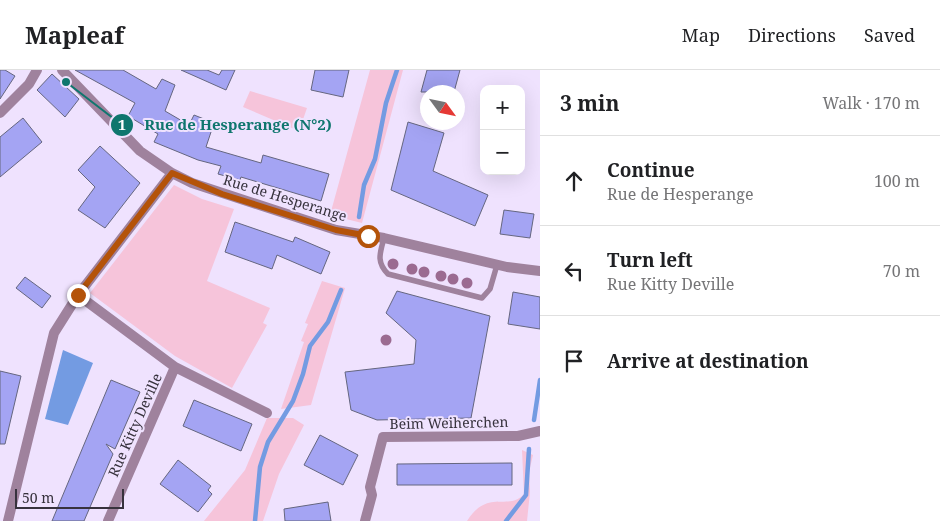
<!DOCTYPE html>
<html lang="en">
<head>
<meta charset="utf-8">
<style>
  :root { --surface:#fff; --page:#f2f2f2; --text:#202124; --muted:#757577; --line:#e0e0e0 }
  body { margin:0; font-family:"Noto Serif",serif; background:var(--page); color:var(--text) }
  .controls { position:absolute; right:15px; top:15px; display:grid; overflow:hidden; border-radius:10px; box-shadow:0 5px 20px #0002 }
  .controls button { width:45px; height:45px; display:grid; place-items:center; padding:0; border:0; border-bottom:1px solid var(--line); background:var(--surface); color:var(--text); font:25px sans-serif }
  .compass { position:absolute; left:420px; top:15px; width:45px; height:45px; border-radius:50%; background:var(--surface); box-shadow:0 5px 20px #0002; rotate:123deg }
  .scale { position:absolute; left:15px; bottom:12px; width:109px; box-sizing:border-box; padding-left:5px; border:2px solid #37323d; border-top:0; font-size:14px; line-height:18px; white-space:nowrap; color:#37323d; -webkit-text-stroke:4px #efe2fe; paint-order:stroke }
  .stop { position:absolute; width:15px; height:15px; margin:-11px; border:4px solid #b45309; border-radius:50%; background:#fff }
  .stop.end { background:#b45309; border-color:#fff; box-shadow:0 1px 5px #0008 }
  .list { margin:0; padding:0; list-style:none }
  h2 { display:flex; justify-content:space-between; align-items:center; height:65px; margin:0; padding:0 20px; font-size:21px }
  h2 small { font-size:16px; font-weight:400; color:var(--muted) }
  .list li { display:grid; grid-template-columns:32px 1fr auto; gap:15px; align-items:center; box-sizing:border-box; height:90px; padding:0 20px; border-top:1px solid var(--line) }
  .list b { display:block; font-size:19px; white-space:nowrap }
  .list p { margin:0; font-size:16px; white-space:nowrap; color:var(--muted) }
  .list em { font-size:16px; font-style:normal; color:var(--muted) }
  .icon { flex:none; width:28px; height:28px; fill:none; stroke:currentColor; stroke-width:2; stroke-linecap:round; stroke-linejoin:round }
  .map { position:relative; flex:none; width:540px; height:451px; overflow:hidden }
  header { display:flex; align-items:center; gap:30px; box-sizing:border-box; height:70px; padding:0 25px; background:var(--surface); border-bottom:1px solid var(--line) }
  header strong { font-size:24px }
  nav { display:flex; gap:28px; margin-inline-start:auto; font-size:18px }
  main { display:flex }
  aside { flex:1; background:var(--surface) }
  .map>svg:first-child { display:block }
  .green { fill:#f6c4da }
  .water { fill:#739be2 }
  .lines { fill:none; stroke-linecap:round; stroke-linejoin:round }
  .stream { stroke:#739be2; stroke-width:4.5 }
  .building { fill:#a4a4f3; stroke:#65667f }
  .service { stroke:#9f829d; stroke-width:5.5 }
  .minor { stroke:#9f829d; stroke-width:10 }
  .tree { fill:#9b6b91 }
  .route { stroke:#b45309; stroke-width:6 }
  .labels { text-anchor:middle; stroke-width:4; stroke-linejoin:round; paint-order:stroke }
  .street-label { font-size:14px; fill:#37323d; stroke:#efe2fe }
  .leader { fill:none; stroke:#0f766e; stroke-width:2 }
  .callout-dot { fill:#0f766e; stroke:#efe2fe; stroke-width:2 }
  .mark-label { font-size:15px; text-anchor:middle; font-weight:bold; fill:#fff }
  .callout-label { font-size:15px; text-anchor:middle; font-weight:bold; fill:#0f766e; stroke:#efe2fe; stroke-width:4; stroke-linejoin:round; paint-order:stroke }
</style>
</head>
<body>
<header>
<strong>Mapleaf</strong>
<nav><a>Map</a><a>Directions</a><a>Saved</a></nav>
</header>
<main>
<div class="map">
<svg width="540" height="451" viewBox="0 0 540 451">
  <rect width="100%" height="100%" fill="#efe2fe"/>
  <path class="green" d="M370,0H403L362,153L330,145Z
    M250,21L307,38L299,61L243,37Z
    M174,115L202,129L234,139L207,211L270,238L263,253L267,255L232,318L175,286L90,223Z
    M322,211L345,218L311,335L281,339L304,272L301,271L308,254L305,253Z
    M267,348H293L304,355L279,404L263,451H204L245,400Z
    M522,380L533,385L529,402L530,422L527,451H467C488,418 508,442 524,424Z"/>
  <path class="water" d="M63,280L93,293L68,355L45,349Z"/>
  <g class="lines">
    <path class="stream" d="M359,147L364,115L375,89L386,33L397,0
      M534,350L540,310
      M255,451L260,397L268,372L293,331L303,304L310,276L328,252L341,220
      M506,451L526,425L529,379"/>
  </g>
  <path class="building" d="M0,0H5L15,6L0,29Z
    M75,0H123L156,19L162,9L175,15L165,41L189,55L194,45L214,53L206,77L261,93L263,85L329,104L321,131L241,107L240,110L218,104L221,96L198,90L154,72L158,64L128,46L135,33Z
    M181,0H207L219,5L222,0H235L226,20Z
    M315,0H349L343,27L311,20Z
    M427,0H460L454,22H421Z
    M52,4L79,29L65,47L37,20Z
    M23,48L42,72L0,107V67Z
    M408,52L444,63L433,101L488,125L475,156L391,120Z
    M100,76L140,113L105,158L78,140L95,117L78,100Z
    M504,140L534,144L530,168L500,164Z
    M235,152L293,172L295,167L330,182L321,204L277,185L272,199L225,182Z
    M25,207L51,226L42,238L16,218Z
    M397,221L490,246L471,348L377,350L351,340L345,302L414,294L416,270L386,243Z
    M513,222L540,227V259L508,254Z
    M0,301L21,306L5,374H0Z
    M111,310L140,322L115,379L106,374L113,384L84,451H52Z
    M194,330L252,354L241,381L183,356Z
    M320,365L358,385L343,415L304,395Z
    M178,390L211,416L208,420L212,424L198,442L160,414Z
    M512,393V415H397V394Z
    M328,432L331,451H285L284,439Z"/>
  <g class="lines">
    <path class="service" d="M384,168C380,183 376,192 388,204L482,228L490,219L497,195"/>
    <path class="minor" d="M62,0L140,81L172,103L192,113L336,160L384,168L507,197L540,201
      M0,43L29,14L37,0
      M78,225L175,297L267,343
      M8,451L54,263L78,225L172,103
      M108,451L175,297
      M365,451L372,425L370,417L383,367L518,366L540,361"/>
  </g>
  <g class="tree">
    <circle cx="393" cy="194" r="5.5"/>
    <circle cx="412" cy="199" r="5.5"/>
    <circle cx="424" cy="202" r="5.5"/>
    <circle cx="441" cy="206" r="5.5"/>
    <circle cx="453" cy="209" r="5.5"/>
    <circle cx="467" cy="213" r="5.5"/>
    <circle cx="386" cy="270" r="5.5"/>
  </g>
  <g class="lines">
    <path class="route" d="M78,225L172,103L222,124L336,160L368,166"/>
  </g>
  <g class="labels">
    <g class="street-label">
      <text transform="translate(285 128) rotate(17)" y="5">Rue de Hesperange</text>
      <text transform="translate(449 353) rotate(-1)" y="5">Beim Weiherchen</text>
      <text transform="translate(135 355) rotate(-66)" y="5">Rue Kitty Deville</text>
    </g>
  </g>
  <path class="leader" d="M66 12L122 55"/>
  <g class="callout-dot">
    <circle cx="66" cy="12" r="5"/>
    <circle cx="122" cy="55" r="12"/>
  </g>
  <g class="mark-label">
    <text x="122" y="60">1</text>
  </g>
  <g class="callout-label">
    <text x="238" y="60">Rue de Hesperange (N°2)</text>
  </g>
</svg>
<div class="controls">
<button>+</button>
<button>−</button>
</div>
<svg class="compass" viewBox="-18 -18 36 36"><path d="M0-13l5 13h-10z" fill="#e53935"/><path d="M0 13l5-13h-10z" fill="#757577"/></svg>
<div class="scale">50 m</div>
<div class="stop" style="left:368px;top:166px"></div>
<div class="stop end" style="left:78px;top:225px"></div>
</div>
<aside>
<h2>3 min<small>Walk · 170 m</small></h2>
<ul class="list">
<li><svg class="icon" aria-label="ahead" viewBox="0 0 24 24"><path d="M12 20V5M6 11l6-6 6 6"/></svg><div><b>Continue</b><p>Rue de Hesperange</p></div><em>100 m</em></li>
<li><svg class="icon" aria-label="left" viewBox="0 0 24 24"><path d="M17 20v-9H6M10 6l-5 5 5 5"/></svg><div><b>Turn left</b><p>Rue Kitty Deville</p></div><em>70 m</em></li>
<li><svg class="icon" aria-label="arrive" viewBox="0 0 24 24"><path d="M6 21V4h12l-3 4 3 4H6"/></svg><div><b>Arrive at destination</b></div></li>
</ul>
</aside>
</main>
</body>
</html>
